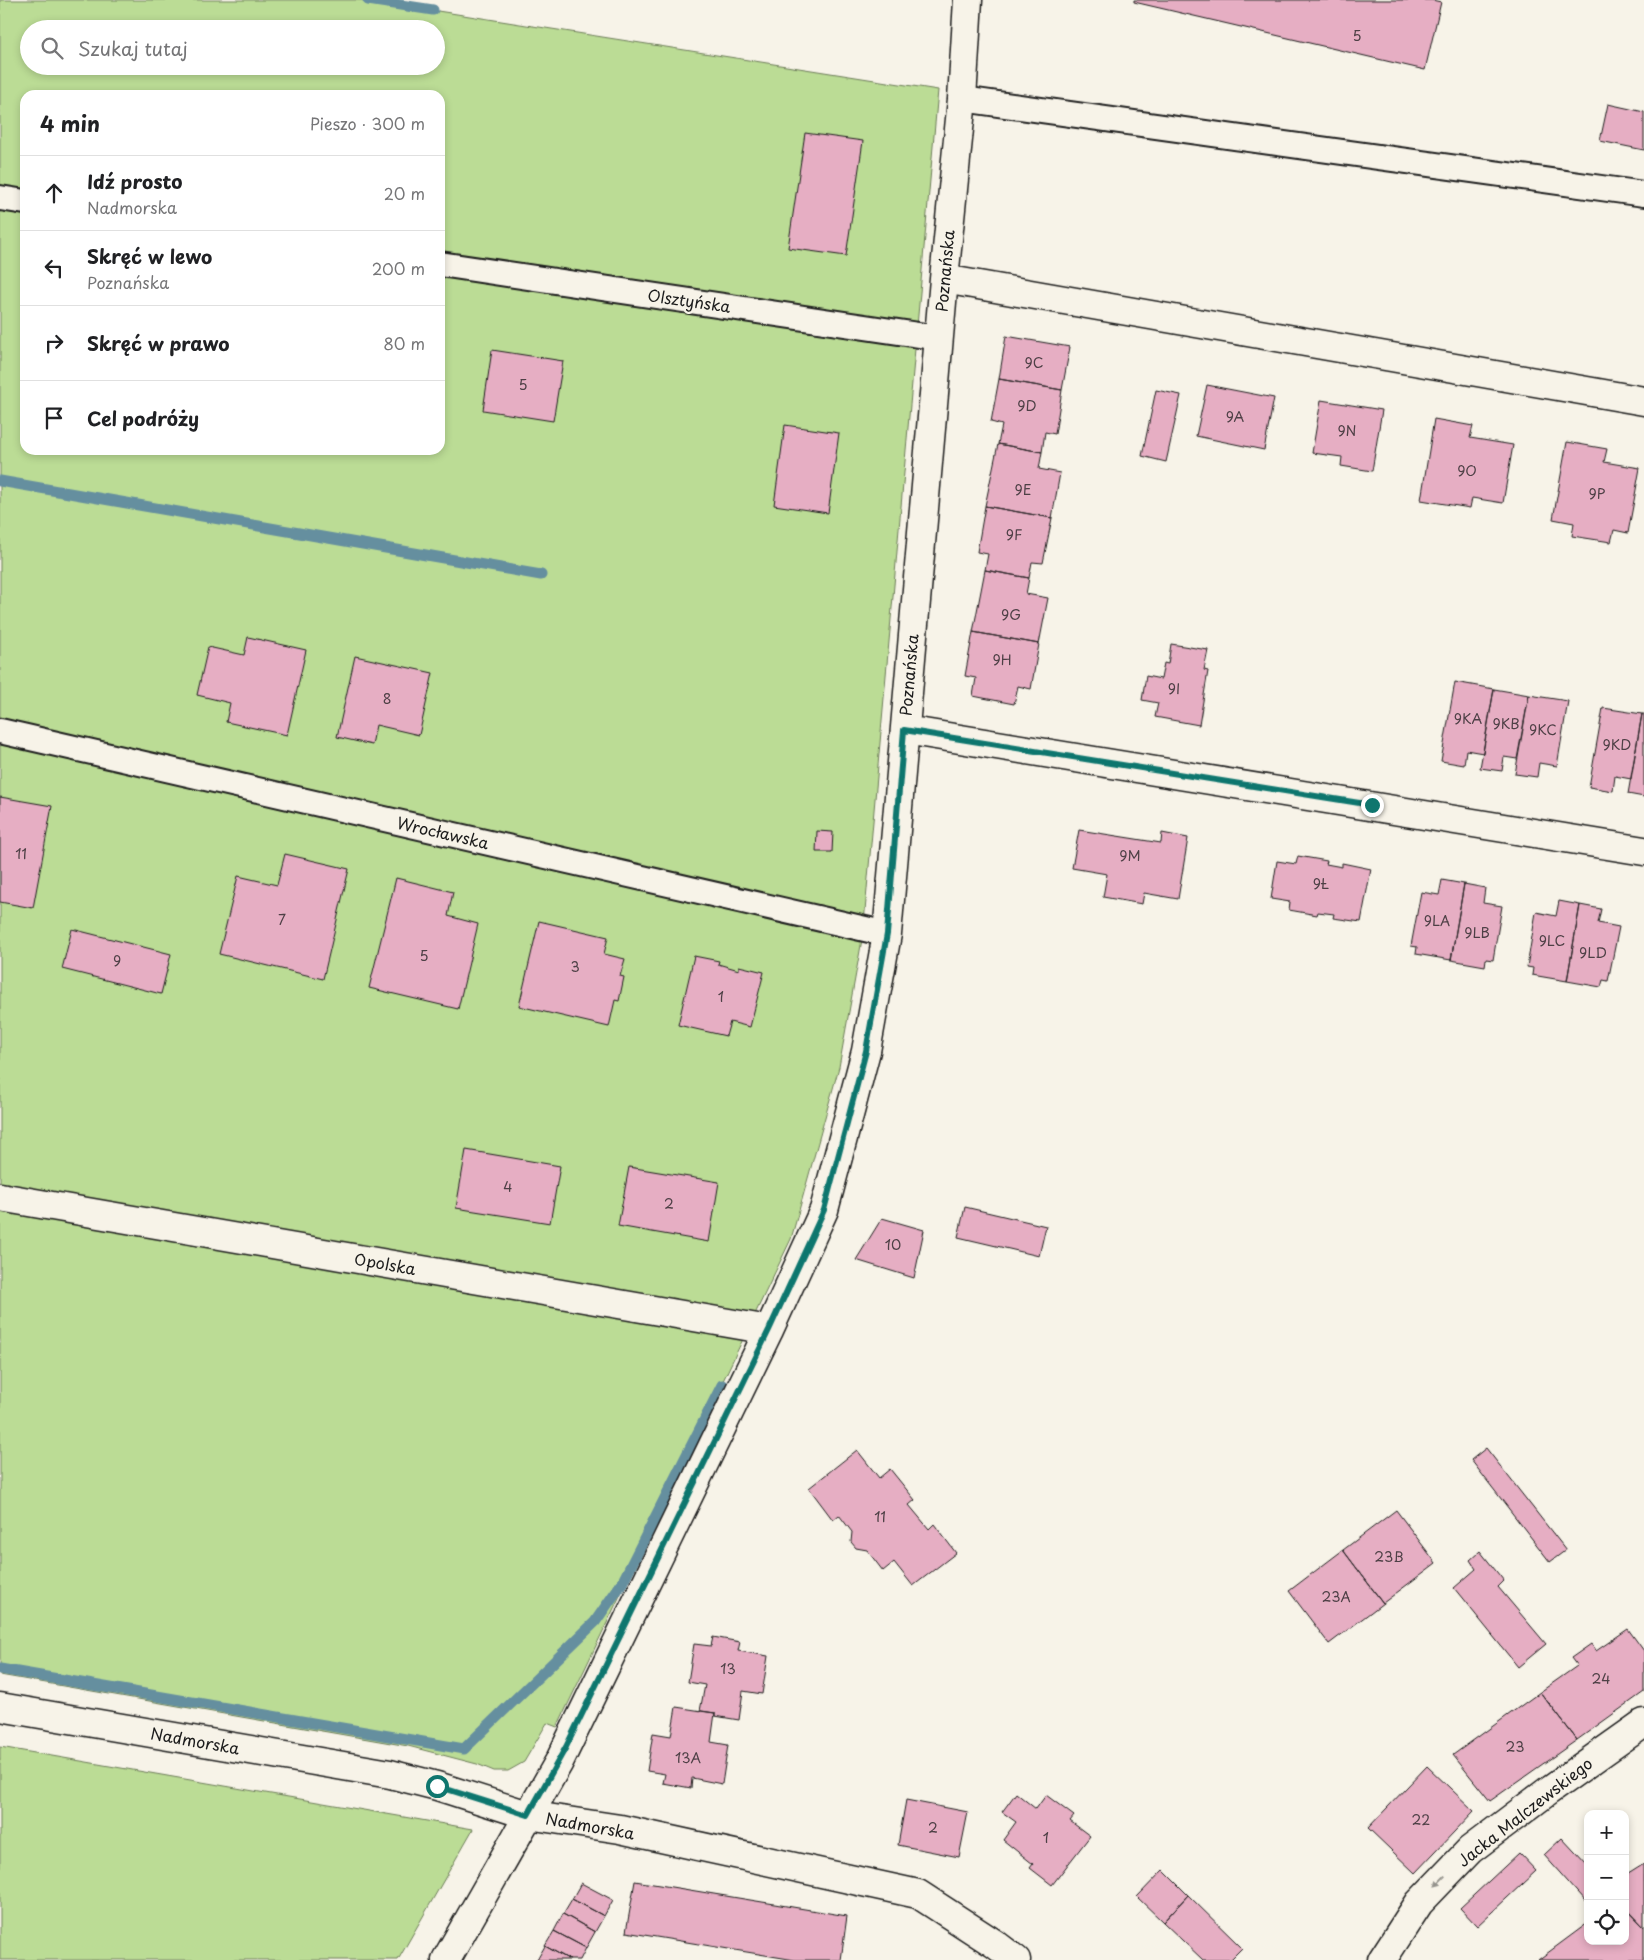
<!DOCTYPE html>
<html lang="pl">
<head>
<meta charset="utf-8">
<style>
  :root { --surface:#fff; --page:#f6f6f6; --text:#202124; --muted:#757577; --line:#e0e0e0 }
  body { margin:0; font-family:"Playpen Sans",sans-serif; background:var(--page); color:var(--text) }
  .controls { position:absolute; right:15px; bottom:15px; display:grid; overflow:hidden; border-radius:10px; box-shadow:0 2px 8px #0003 }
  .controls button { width:45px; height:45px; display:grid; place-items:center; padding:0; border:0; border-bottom:1px solid var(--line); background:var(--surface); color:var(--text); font:25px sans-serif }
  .stop { position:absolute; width:15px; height:15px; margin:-11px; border:4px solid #0f766e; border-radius:50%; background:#fff }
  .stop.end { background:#0f766e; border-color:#fff; box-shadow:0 1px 5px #0008 }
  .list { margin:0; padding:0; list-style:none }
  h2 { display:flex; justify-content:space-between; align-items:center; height:65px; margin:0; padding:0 20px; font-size:21px }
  h2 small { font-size:16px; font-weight:400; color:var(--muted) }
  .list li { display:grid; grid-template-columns:32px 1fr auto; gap:15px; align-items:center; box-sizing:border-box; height:75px; padding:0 20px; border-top:1px solid var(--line) }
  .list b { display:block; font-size:19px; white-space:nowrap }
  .list p { margin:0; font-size:16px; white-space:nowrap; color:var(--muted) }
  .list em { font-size:16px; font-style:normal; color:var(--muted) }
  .icon { flex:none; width:28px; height:28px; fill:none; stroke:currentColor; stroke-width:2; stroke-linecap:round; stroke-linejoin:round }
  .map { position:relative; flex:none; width:1644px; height:1960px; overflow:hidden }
  .search { position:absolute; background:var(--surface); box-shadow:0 2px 8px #0003; left:20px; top:20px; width:425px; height:55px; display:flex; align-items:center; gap:12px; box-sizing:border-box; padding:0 18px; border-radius:28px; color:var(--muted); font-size:19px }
  .panel { position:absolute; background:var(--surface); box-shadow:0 2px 8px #0003; left:20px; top:90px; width:425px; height:365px; border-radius:15px }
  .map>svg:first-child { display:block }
  .green { fill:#bbdc95; stroke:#6c7c58; fill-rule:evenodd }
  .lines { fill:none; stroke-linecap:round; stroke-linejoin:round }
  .stream { stroke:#658f9f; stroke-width:11 }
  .building { fill:#e6aec3; stroke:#1c1c1c }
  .service-casing { stroke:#1c1c1c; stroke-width:28 }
  .minor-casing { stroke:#1c1c1c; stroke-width:31 }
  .service { stroke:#f7f3e8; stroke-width:24 }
  .minor { stroke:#f7f3e8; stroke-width:28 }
  .oneway { fill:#94928c }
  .route { stroke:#0f766e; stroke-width:6 }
  .labels { text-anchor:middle; stroke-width:4.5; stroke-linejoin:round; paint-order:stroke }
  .number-label { font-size:14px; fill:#4e4046 }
  .street-label { font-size:16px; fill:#1c1c1c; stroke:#f7f3e8 }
</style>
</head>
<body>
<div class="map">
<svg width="1644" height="1960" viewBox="0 0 1644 1960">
  <rect width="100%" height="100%" fill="#f7f3e8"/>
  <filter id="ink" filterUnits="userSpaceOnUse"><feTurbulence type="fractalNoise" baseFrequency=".02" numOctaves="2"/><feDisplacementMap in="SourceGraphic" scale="10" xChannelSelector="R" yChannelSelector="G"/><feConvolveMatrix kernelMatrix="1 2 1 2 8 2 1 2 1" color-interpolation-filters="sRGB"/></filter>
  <g filter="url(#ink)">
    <path class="green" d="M0,0H368L938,90L863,934L839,1067L791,1239L557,1727L547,1723L524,1762L508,1771H494L477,1764L408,1746L0,1675ZM29,29H436V66H29ZM25,95H440V450H25Z
      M0,1747L473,1829L398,1960H0Z"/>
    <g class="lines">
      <path class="stream" d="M368,0L433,10
        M0,481L541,575
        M0,1669L464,1749L595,1622L622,1583L722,1385"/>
    </g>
    <path class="building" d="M1134,0H1432L1441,2L1425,70L1134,2Z
      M1608,104L1644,112V150L1600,141Z
      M805,133L863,141L846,256L788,248Z
      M1006,336L1070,347L1062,390L999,379Z
      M492,350L563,361L553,421L483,410Z
      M999,379L1062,390L1055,434L1045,432L1042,452L998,444L1002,425L991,422Z
      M1207,385L1274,398L1264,450L1196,436Z
      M1156,390L1181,395L1166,462L1142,456Z
      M1321,400L1382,410L1372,471L1341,466L1342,457L1312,453Z
      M1434,419L1473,426L1470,438L1513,445L1503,503L1472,498L1470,508L1421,500Z
      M785,425L839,433L828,513L774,505Z
      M1567,442L1607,449L1604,462L1640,468L1628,533L1614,530L1611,542L1572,536L1574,523L1553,519Z
      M998,444L1042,452L1039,469L1060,473L1052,518L985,506Z
      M985,506L1052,518L1043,563L1032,562L1029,578L985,570L988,554L977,552Z
      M985,570L1029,578L1026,594L1048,598L1039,644L973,632Z
      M973,632L1039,644L1031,689L1018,686L1014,704L973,696L976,678L965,676Z
      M248,637L306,650L287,735L226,722L230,703L197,695L208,647L244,655Z
      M1171,644L1208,650L1204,670L1208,671L1199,725L1155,717L1158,703L1142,700L1146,676L1161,679L1164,663L1168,664Z
      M355,656L433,673L419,735L376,725L372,745L337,737Z
      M1455,682L1494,689L1483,753L1466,750L1464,765L1441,761Z
      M1494,689L1529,695L1517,759L1504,757L1502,771L1480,768Z
      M1529,695L1568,701L1557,766L1539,763L1537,777L1515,774Z
      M1603,708L1642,714L1631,779L1615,776L1613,791L1589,787Z
      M1642,714H1644V797L1628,794Z
      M0,797L52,806L33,908L0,902Z
      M1079,830L1161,843L1162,833L1188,838L1178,899L1144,893L1142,904L1103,897L1107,874L1072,868Z
      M817,831L833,832L832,852H816Z
      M285,854L349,869L323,979L219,954L238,876L277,885Z
      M1298,856L1327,861L1326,864L1342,867V863L1371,869L1361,922L1333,918L1334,914L1318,912L1317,915L1289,910L1290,902L1271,899L1277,861L1296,864Z
      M396,878L453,892L448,916L478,924L458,1009L369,988Z
      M1442,880L1464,884L1451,960L1416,954L1417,947L1411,946L1421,892L1439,895Z
      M1464,884L1485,888L1483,903L1502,906L1493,960L1486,959L1485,966L1451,960Z
      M1559,901L1580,905L1567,981L1532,975L1533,968L1527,967L1536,912L1556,916Z
      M1580,905L1601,909L1598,923L1619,927L1608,981L1603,980L1601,987L1567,981Z
      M539,921L608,937L604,954L625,959L620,976L624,977L619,1001L615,1000L609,1027L519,1006Z
      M72,929L171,954L161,994L62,969Z
      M694,956L719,961L718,964L739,970V966L764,972L750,1027L730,1022L726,1036L678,1025Z
      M466,1150L560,1166L550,1223L456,1208Z
      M629,1167L719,1182L709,1242L618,1226Z
      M965,1207L1046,1226L1039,1256L958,1237Z
      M882,1218L924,1230L914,1278L856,1260Z
      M1486,1448L1566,1550L1550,1562L1471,1460Z
      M857,1450L879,1478L890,1469L915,1500L909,1505L929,1529L934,1524L956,1553L913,1586L894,1562L883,1571L867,1550L856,1548L851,1542L852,1532L839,1515L833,1520L809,1488Z
      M1396,1510L1436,1563L1383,1603L1343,1550Z
      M1343,1550L1383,1603L1329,1644L1289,1591Z
      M1480,1551L1504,1581L1498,1587L1546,1644L1518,1667L1454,1588L1476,1569L1470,1560Z
      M1628,1629L1644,1651V1692L1577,1740L1540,1692L1577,1666L1571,1658L1591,1644L1596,1651Z
      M713,1637L740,1642L738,1651L768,1656L762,1694L743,1691L739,1720L715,1716V1713L700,1711L705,1685L688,1682L694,1644L711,1646Z
      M1540,1692L1577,1740L1490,1801L1453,1755Z
      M676,1707L715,1713L711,1742L728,1745L722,1784L692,1778L691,1788L663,1783L665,1774L647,1771L653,1733L671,1736Z
      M1427,1766L1474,1811L1415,1873L1368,1828Z
      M1016,1793L1036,1809L1046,1795L1074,1816L1070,1821L1090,1836L1052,1885L1030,1868L1033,1864L1003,1840L1016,1822L1002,1812Z
      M906,1800L968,1812L959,1857L898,1845Z
      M1562,1838L1588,1866V1899L1585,1901L1544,1855Z
      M1519,1853L1536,1871L1477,1926L1460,1908Z
      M1644,1864V1927L1625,1907V1876Z
      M1163,1870L1188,1895L1163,1922L1137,1897Z
      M635,1881L847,1916L841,1960H795L626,1932Z
      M581,1883L613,1900L604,1916L572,1899Z
      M1188,1895L1242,1948L1230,1960H1203L1163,1922Z
      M572,1899L604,1916L595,1932L563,1914Z
      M1625,1907L1644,1927V1960H1538L1588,1923V1941H1625Z
      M563,1914L595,1932L586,1948L554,1931Z
      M554,1931L586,1948L580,1960H570L545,1946Z
      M545,1946L570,1960H537Z"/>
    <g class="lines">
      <g class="service-casing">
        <path id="service" d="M962,99L1644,194
          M0,198L25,202
          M440,264L939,338
          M0,731L887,934"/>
      </g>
      <g class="minor-casing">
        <path id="minor" d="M944,279L1644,401
          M905,730L1644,851
          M0,1197L769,1330
          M0,1707L390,1774L437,1786L528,1815L620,1829L918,1894L995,1944L1016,1960
          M446,1960L559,1762L769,1330L824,1210L866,1051L887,934L944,279L962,99L968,0
          M1382,1960L1419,1903L1470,1850L1548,1791L1644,1723"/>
      </g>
      <use href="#service" class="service"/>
      <use href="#minor" class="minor"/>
    </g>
    <defs><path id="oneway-solid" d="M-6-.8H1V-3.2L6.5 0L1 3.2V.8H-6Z" transform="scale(1.25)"/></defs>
    <use class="oneway" href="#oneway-solid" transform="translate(1440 1881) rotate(134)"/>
  </g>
  <g class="lines" filter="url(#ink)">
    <path class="route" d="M437,1786L528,1815L566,1747L769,1330L824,1210L866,1051L887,934L904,730L1372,805"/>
  </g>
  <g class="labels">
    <g class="number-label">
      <text x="1357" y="41">5</text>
      <text x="1034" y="368">9C</text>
      <text x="523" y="390">5</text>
      <text x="1027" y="411">9D</text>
      <text x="1235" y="422">9A</text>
      <text x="1347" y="436">9N</text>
      <text x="1467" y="476">9O</text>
      <text x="1023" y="495">9E</text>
      <text x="1597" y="499">9P</text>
      <text x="1014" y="540">9F</text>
      <text x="1011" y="620">9G</text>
      <text x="1002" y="665">9H</text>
      <text x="1174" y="694">9I</text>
      <text x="387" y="704">8</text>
      <text x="1468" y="724">9KA</text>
      <text x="1506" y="729">9KB</text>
      <text x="1543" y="735">9KC</text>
      <text x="1617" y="750">9KD</text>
      <text x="21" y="859">11</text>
      <text x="1130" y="861">9M</text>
      <text x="1321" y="889">9Ł</text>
      <text x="282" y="925">7</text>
      <text x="1437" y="926">9LA</text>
      <text x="1477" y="938">9LB</text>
      <text x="1552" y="946">9LC</text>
      <text x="1593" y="958">9LD</text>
      <text x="424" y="961">5</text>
      <text x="117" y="966">9</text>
      <text x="575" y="972">3</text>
      <text x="721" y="1002">1</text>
      <text x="508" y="1192">4</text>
      <text x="669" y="1209">2</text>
      <text x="893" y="1250">10</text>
      <text x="880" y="1522">11</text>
      <text x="1389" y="1562">23B</text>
      <text x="1336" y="1602">23A</text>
      <text x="728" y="1674">13</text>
      <text x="1601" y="1684">24</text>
      <text x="1515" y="1752">23</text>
      <text x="688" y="1763">13A</text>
      <text x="1421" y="1825">22</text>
      <text x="933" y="1833">2</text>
      <text x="1046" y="1843">1</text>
    </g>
    <g class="street-label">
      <text transform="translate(945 271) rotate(-85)" y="6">Poznańska</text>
      <text transform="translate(689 301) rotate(8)" y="6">Olsztyńska</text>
      <text transform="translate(909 675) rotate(-85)" y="6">Poznańska</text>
      <text transform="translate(443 833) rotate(13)" y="6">Wrocławska</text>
      <text transform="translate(385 1264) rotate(10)" y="6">Opolska</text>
      <text transform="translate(195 1741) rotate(10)" y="6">Nadmorska</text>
      <text transform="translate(1525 1812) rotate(-38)" y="6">Jacka Malczewskiego</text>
      <text transform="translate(590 1826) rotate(10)" y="6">Nadmorska</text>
    </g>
  </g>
</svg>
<div class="controls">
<button>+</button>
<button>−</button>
<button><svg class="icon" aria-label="locate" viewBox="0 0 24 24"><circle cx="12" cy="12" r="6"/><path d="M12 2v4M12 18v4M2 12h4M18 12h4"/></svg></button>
</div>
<div class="stop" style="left:437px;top:1786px"></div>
<div class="stop end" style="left:1372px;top:805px"></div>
<div class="search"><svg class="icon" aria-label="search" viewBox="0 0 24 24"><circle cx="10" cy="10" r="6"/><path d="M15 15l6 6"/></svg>Szukaj tutaj</div>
<section class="panel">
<h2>4 min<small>Pieszo · 300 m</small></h2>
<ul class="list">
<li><svg class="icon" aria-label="ahead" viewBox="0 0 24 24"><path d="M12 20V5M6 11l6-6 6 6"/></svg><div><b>Idź prosto</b><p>Nadmorska</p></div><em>20 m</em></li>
<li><svg class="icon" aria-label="left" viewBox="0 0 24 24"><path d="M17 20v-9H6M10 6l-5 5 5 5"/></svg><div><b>Skręć w lewo</b><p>Poznańska</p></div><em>200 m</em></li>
<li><svg class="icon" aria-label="right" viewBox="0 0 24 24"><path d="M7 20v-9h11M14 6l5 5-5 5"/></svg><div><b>Skręć w prawo</b></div><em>80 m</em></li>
<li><svg class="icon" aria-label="arrive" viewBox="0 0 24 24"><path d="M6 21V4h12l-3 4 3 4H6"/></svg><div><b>Cel podróży</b></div></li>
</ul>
</section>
</div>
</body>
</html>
